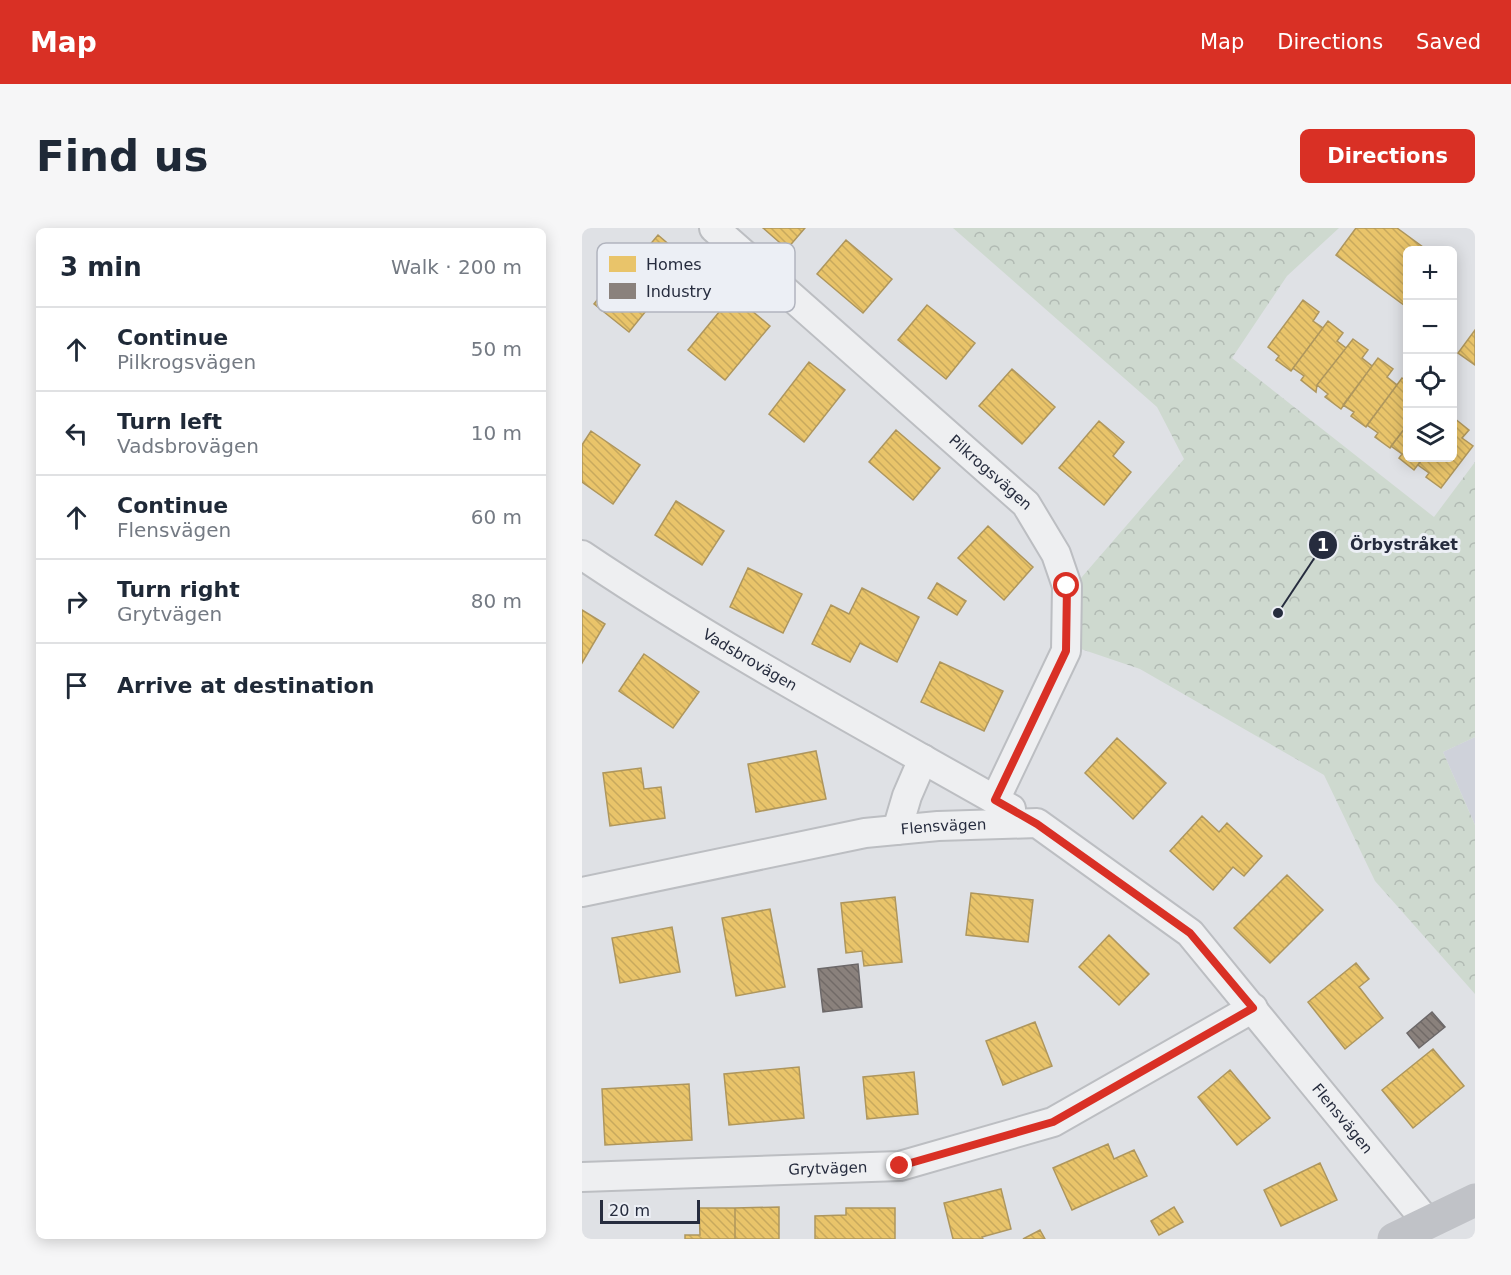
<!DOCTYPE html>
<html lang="en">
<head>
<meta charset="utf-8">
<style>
  :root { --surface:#fff; --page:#f6f6f7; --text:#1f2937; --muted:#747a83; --line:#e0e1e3; --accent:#d93025 }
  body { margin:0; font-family:"DejaVu Sans",sans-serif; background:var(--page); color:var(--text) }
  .controls { position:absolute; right:18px; top:18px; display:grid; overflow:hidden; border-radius:9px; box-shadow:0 3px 15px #0003 }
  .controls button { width:54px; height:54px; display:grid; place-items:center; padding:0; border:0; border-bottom:2px solid var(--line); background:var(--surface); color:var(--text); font:30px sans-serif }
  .scale { position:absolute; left:18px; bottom:15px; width:100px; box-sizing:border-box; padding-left:6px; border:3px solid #262c3e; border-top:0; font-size:16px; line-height:21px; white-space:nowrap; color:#262c3e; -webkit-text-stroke:4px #eceff5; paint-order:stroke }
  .stop { position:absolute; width:18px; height:18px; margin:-14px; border:4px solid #d93025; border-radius:50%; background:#fff }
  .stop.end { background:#d93025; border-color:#fff; box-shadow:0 2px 6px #0008 }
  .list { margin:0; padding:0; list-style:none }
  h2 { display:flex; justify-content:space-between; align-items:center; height:78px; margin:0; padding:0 24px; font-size:26px }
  h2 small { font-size:20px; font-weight:400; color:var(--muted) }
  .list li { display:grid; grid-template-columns:39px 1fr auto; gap:18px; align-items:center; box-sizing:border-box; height:84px; padding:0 24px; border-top:2px solid var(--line) }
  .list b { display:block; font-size:22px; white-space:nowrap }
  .list p { margin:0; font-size:20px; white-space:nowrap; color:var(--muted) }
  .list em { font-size:20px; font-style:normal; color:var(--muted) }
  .icon { flex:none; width:33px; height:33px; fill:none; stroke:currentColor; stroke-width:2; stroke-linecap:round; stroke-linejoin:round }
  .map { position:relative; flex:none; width:893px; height:1011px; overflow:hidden; border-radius:9px }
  header { display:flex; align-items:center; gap:36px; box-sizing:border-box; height:84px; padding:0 30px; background:var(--accent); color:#fff }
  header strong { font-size:28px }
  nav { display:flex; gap:33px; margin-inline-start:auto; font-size:21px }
  .intro { display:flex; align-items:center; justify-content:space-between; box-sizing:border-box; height:144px; padding:0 36px }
  h1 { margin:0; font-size:42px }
  .button { padding:15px 27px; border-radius:9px; background:var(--accent); color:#fff; font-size:21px; font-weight:700 }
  main { display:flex; gap:36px; padding:0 36px }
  aside { flex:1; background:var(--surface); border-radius:9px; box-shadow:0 3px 15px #0003 }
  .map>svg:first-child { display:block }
  .built { fill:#cfd2da }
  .forest { fill:url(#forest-crowns) }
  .homes { fill:url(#homes-back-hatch); stroke:#ae965d; stroke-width:1.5 }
  .industry { fill:url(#industry-back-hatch); stroke:#6c6869; stroke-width:1.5 }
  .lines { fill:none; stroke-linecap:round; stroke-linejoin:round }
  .street-casing { stroke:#bcbec2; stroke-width:32 }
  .street { stroke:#eeeff1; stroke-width:28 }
  .secondary { stroke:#c0c2c7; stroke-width:33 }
  .route { stroke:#d93025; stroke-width:8 }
  .labels { text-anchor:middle; stroke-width:6; stroke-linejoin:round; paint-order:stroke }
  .street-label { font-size:15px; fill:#262c3e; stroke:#eceff5 }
  .key { fill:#eceff5; stroke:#b1b4be; stroke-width:1.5 }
  .key-label { font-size:16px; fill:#262c3e }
  .leader { fill:none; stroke:#262c3e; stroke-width:2 }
  .callout-dot { fill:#262c3e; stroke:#eceff5; stroke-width:2 }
  .mark-label { font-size:18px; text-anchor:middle; font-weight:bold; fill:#fff }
  .callout-label { font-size:16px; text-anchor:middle; font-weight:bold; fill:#262c3e; stroke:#eceff5; stroke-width:6; stroke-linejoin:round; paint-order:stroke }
</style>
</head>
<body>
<header>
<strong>Map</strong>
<nav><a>Map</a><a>Directions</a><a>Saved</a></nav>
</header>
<div class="intro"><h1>Find us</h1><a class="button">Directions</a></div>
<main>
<aside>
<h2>3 min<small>Walk · 200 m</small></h2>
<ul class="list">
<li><svg class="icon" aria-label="ahead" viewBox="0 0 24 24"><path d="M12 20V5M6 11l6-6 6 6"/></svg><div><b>Continue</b><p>Pilkrogsvägen</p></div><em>50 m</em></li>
<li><svg class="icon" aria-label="left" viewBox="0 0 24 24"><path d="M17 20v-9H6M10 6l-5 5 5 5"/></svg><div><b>Turn left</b><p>Vadsbrovägen</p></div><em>10 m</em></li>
<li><svg class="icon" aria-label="ahead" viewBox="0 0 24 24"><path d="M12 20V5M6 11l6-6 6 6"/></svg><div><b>Continue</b><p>Flensvägen</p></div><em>60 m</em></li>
<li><svg class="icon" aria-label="right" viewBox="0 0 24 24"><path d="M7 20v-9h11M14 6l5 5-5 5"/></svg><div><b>Turn right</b><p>Grytvägen</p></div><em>80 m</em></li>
<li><svg class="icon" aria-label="arrive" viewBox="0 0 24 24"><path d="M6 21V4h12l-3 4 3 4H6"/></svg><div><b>Arrive at destination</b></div></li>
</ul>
</aside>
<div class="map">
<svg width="893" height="1011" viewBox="0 0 893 1011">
  <defs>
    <pattern id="forest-crowns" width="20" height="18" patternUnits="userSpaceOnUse" patternTransform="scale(1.5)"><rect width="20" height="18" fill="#ced9cf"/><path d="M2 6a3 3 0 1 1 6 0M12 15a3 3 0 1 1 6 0" fill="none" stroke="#b1bab3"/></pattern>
    <pattern id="homes-back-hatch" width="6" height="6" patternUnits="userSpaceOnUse" patternTransform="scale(1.5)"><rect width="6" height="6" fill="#e9c46a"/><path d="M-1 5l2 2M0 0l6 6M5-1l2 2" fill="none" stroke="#c8a95d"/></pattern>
    <pattern id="industry-back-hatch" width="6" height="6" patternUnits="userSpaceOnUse" patternTransform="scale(1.5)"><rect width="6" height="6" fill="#8a817c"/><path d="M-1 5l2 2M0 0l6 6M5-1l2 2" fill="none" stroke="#716a67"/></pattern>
  </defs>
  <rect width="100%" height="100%" fill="#dfe1e5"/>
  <path class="built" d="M893,509V597L861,524Z"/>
  <path class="forest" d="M371,0H757L705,48L650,130L852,289L893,234V509L861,524L893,597V766L793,653L742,547L558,441L499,421V350L602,231L575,179Z"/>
  <path class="homes" d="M181,0H223L205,21Z
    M774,0H815L845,22H826V80L754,27Z
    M76,7L105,32L47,104L12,76L46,34L50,38Z
    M264,12L310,51L281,85L235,46Z
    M151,67L188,98L143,152L106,122Z
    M721,72L737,84L731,93L741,100L709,143L694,132L697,128L686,119Z
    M345,77L393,115L364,151L316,112Z
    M746,93L761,105L755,113L764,120L735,157L734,164L719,152L722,148L711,140Z
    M893,102V137L876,125Z
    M771,111L786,122L780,130L790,138L759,181L743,169L746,166L735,157Z
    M796,130L811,141L805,149L815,157L784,199L769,188L772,184L761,177Z
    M227,134L263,162L222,214L187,186Z
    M430,141L473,179L440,216L397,178Z
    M820,150L826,154V196L808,220L793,209L796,205L785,197Z
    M872,190L887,202L880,210L891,218L859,260L844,249L847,245L836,237L841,230H870Z
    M517,193L542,214L531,228L549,244L522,277L477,240Z
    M826,196V230H841L832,242L817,230L820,226L809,218Z
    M314,202L358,240L331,272L287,234Z
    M9,203L58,237L31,276L0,254V217Z
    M94,273L142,303L120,337L73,307Z
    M406,298L451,339L422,372L376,330Z
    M166,340L220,366L201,405L148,379Z
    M355,355L384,373L375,387L346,370Z
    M280,360L337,389L315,434L278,415L268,434L230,416L249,377L267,386Z
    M0,382L23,396L0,435Z
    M62,426L117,464L91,500L37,463Z
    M358,434L421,463L402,503L339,474Z
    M535,510L584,555L551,591L503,545Z
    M234,523L244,571L174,584L166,536Z
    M59,540L62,561L79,559L83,590L28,598L21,545Z
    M620,588L637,604L645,595L680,628L662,648L651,639L631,662L588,623Z
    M705,647L741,682L688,735L652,700Z
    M389,665L451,672L446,714L384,707Z
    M313,669L320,734L282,738L280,723L264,725L259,675Z
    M188,681L203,759L154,768L140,690Z
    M90,699L98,744L38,755L30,710Z
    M527,707L567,746L537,777L497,739Z
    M774,735L787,751L777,759L801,790L763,821L726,774Z
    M453,794L470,838L421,857L404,813Z
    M851,821L882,858L831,900L800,862Z
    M217,839L222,890L147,897L142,846Z
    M648,842L688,890L655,917L616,869Z
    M332,844L336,886L285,891L281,849Z
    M107,856L110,912L23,917L20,861Z
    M526,916L532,931L552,922L565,948L490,982L471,940Z
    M738,935L755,972L699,998L682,962Z
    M419,961L429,1001L400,1009L401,1011H371L362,975Z
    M197,979V1011H153V980Z
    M592,979L601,994L577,1007L569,993Z
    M117,980H153V1011H103V1007H118Z
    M264,980H313V1011H233V988L264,987Z
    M458,1002L463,1011H441Z"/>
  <path class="industry" d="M276,736L280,779L241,784L236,741Z
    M850,784L863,799L837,820L825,805Z"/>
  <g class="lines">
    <g class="street-casing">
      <g id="street">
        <path id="s1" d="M132,0L444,276L474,326L485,358L484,423L413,572"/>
        <path id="s2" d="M0,327C138,420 285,499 429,581"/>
        <path d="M315,602L325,568L341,531"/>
        <path id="s3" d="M0,664L283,605L356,598L455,595L608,705L845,994"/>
        <path id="s4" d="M0,949L318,938L471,894L671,780"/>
      </g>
    </g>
    <use href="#street" class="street"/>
    <path class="secondary" d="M812,1011L893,972"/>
  </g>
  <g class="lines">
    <path class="route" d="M318,938L471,894L671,780L608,705L455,596L413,572L484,423L485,358"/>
  </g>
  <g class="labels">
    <g class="street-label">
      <text dy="5" stroke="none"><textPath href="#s1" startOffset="369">Pilkrogsvägen</textPath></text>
      <text dy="5" stroke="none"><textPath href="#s2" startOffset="198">Vadsbrovägen</textPath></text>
      <text dy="5" stroke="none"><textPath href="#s3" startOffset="368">Flensvägen</textPath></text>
      <text dy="5" stroke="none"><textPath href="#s3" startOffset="890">Flensvägen</textPath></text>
      <text dy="5" stroke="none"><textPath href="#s4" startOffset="246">Grytvägen</textPath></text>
    </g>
  </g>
  <rect x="15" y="15" width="198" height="69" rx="9" class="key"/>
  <rect x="27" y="28" width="27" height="16" fill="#e9c46a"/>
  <rect x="27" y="55" width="27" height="16" fill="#8a817c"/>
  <g class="key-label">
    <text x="64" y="42">Homes</text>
    <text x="64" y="69">Industry</text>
  </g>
  <path class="leader" d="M696 385L741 317"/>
  <g class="callout-dot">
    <circle cx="696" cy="385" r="6"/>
    <circle cx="741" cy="317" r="15"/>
  </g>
  <g class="mark-label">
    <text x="741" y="323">1</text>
  </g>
  <g class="callout-label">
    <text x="822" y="322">Örbystråket</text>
  </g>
</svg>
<div class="controls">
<button>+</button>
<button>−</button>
<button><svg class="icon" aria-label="locate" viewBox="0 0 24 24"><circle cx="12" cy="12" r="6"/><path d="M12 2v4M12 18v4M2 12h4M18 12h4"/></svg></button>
<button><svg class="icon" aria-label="layers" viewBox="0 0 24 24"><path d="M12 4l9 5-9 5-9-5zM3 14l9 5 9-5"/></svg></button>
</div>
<div class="scale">20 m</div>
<div class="stop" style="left:485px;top:358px"></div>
<div class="stop end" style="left:318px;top:938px"></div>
</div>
</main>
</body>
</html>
